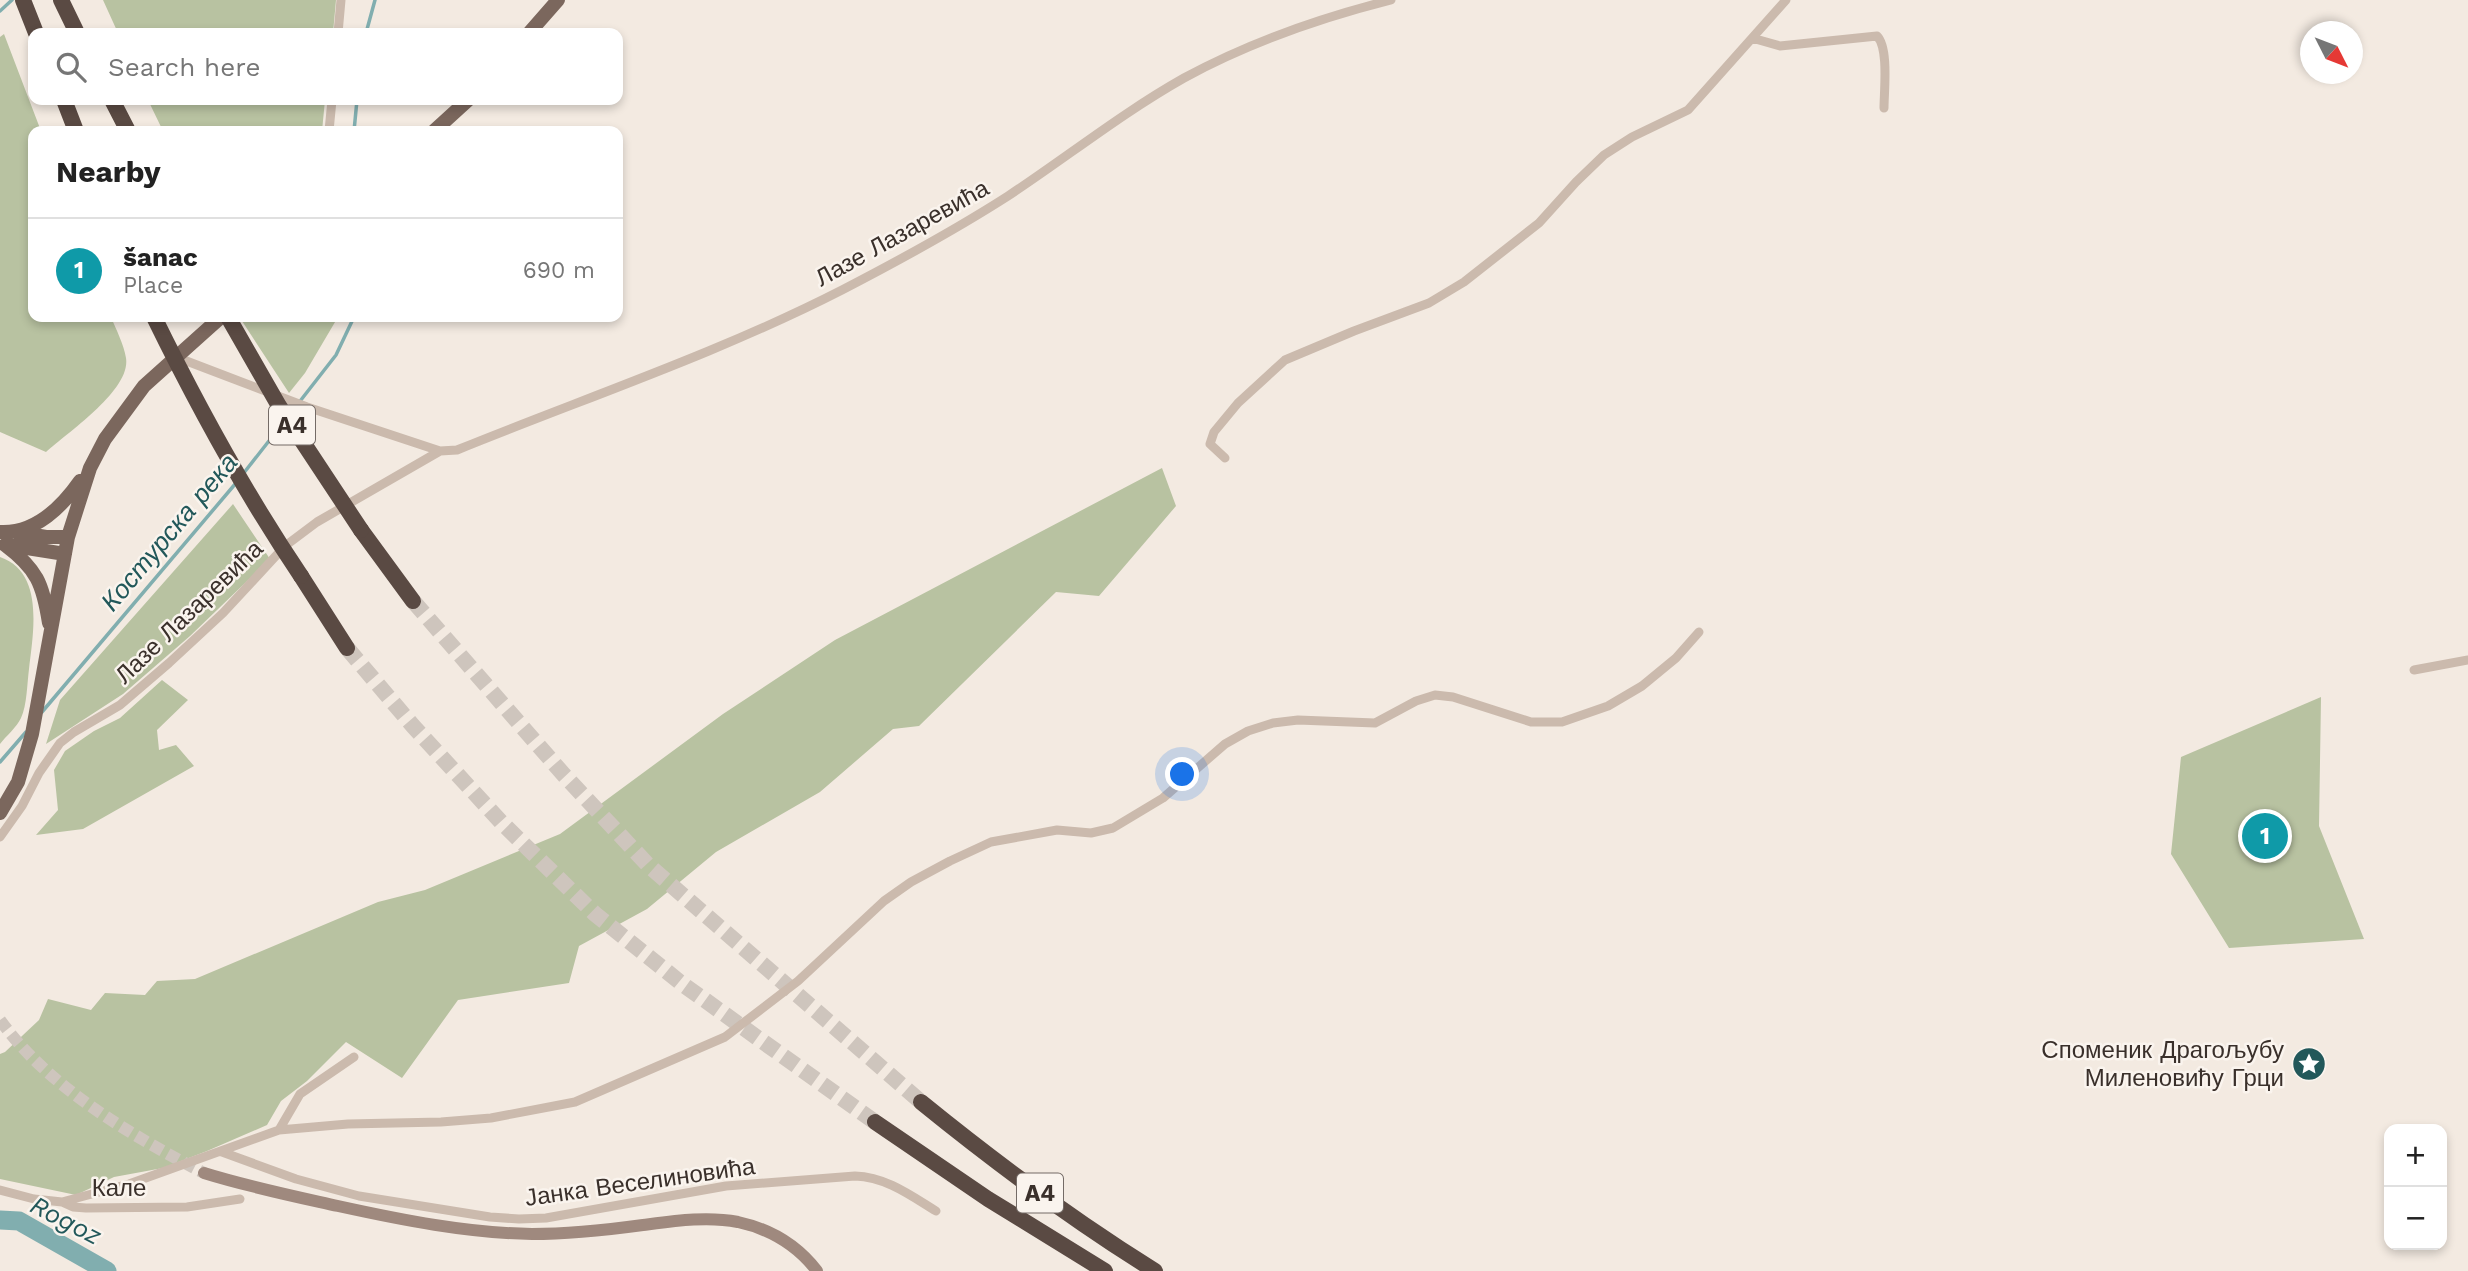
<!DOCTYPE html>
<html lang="en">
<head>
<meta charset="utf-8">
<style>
  :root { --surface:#fff; --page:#f2f2f2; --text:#222; --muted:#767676; --line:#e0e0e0; --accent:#22585a }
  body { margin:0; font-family:"Work Sans",sans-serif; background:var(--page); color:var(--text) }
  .controls { position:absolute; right:21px; bottom:21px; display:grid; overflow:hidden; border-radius:14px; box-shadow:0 4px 10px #0003 }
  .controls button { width:63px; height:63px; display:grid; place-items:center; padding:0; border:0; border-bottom:2px solid var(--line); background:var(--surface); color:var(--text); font:35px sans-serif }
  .compass { position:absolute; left:2300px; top:21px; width:63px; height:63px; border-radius:50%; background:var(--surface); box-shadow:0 4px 10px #0003; rotate:132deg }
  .you { position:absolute; left:1183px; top:775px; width:24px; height:24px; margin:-18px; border:5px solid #fff; border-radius:50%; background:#1a73e8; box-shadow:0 0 0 10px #1a73e833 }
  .badge { display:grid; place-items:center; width:46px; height:46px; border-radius:50%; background:var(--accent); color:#fff; font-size:23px; font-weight:700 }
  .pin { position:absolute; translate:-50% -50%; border:4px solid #fff; box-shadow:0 2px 7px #0006 }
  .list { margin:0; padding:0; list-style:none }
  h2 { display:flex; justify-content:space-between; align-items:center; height:91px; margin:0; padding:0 28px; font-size:30px }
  h2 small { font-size:23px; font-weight:400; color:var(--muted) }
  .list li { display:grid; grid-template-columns:46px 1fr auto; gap:21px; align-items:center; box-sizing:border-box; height:105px; padding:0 28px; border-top:2px solid var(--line) }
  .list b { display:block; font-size:26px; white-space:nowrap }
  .list p { margin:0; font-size:23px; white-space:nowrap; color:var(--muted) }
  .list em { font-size:23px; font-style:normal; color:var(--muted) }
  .icon { flex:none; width:38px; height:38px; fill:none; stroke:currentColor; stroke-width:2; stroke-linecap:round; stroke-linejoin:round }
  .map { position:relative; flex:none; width:2468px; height:1271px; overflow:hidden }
  .search { position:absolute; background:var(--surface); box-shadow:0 4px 10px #0003; left:28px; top:28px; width:595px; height:77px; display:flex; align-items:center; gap:18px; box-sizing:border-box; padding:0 24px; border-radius:14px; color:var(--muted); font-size:26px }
  .panel { position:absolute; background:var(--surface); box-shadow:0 4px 10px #0003; left:28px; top:126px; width:595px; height:196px; border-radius:14px }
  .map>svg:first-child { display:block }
  .green { fill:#b8c2a1 }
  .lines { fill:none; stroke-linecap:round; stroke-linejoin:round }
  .stream { stroke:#81aeaf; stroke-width:3.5 }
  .river { stroke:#81aeaf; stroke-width:19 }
  .secondary-tunnel { stroke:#cec5bd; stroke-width:12; stroke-dasharray:12 6; stroke-linecap:butt }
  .motorway-tunnel { stroke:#cec5bd; stroke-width:16; stroke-dasharray:16 8; stroke-linecap:butt }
  .minor { stroke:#cbbaad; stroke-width:9 }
  .secondary { stroke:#9f897e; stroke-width:12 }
  .primary { stroke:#7b675d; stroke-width:14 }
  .motorway { stroke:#5a4a43; stroke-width:16 }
  .motorway-bridge { stroke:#5a4a43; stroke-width:16 }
  .labels { text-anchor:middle; stroke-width:5; stroke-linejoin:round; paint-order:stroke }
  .shield { fill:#faf4ee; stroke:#746b66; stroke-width:2 }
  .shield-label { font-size:23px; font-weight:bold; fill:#3a302b }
  .street-label { font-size:24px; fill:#3a302b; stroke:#faf4ee }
  .poi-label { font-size:24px; fill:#3a302b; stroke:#faf4ee; text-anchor:end }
  .water-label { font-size:26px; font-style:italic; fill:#22585a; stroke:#faf4ee }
</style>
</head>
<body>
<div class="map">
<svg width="2468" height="1271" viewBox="0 0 2468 1271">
  <rect width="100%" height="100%" fill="#f3eae1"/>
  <path class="green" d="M103,0H336L333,33H118Z
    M4,34L41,131H33V317H111C116,329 124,345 126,358C131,390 68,432 46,452L0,432V37Z
    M148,100H325L322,131H163Z
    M248,317H338L305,373L289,393L242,321Z
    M1162,468L1176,506L1099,596L1056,592L919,726L893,729L820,792L716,852L647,909L579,946L569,983L458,1000L402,1078L346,1042L307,1081L281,1101L267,1125L207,1151L163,1168L114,1177L76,1195L0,1179V1054L5,1052L39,1020L48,999L91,1010L105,993L145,995L157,981L195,979L378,902L425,890L560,834L723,714L835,640Z
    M233,504L270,559L190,636L123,694L46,744L60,700Z
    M0,557C45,572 33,634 29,669C27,684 27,705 21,718C17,727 6,736 0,744Z
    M162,680L188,700L157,730L159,750L176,745L194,766L83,829L36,835L58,810L54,770L65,751L94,731L120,718Z
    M2321,697L2319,826L2364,939L2229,948L2171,854L2181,757Z"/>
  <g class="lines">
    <path class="stream" d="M0,11L12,0
      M366,33L375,0
      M354,131L357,100
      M290,414L336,355L354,317
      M243,474L283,423
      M42,712L236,483
      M0,762L26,732"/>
    <path class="river" d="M0,1220L19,1221L107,1271"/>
    <path class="secondary-tunnel" d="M0,1020C48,1087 132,1136 204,1173"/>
    <path class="motorway-tunnel" d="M413,601L564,775L648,865L921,1102
      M347,648L413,726L501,822L595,914L681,983L875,1122"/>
    <path class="minor" d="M338,33L341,0
      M1752,38L1780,46L1877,36C1889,48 1884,91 1884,108
      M329,131L332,100
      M176,357L307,407L440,451L457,450C585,398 719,353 842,290C898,261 955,230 1008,196C1067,157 1122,113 1184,78C1248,43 1320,18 1391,0
      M1225,458L1210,444L1214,432L1238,403L1285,360L1354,331L1429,303L1464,282L1539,223L1576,182L1604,155L1632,137L1688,110L1786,0
      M2414,670L2468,660
      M0,837L22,806L39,773L60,743L74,732L120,705L169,663L223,613L285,546L317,522L440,451
      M279,1130L300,1094L354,1057
      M222,1152L296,1179L359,1196L490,1217L519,1219L546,1218L726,1186L855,1176C886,1177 910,1195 936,1211
      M0,1190L34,1199L62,1202L73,1207L86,1208L187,1207L240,1199
      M62,1202L129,1184L279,1130L348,1124L441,1122L491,1118L575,1102L725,1037L798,981L884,901L911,882L950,861L991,842L1057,830L1091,833L1113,828L1163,798L1225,744L1248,731L1273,723L1298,720L1375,723L1416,701L1435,695L1453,697L1531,722H1562L1608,706L1642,686L1676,658L1699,632"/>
    <path class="secondary" d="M204,1173C249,1187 293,1196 338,1206C402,1220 467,1233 532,1234C569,1234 606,1230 643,1225C674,1221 707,1216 738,1222C770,1229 797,1245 817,1271"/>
    <path class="primary" d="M529,33L558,0
      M434,131L468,100
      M0,532C35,534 61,508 80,481
      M16,532L46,537H68
      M5,545C37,569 43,584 49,623
      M8,545L65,554
      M0,813L18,782L32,734L68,537L90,468L105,439L144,386L221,317"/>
    <path class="motorway" d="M23,0L36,33
      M61,0L77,33
      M64,100L76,131
      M112,100L128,131
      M361,530L413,601
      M301,576L347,648
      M921,1102C996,1163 1073,1220 1155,1271
      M875,1122L988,1199L1105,1271"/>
    <path class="motorway-bridge" d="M154,317C198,407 245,493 301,576
      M228,317L279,406L361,530"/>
  </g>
  <defs>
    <g id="sight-disc" transform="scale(1.75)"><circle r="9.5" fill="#22585a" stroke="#faf4ee"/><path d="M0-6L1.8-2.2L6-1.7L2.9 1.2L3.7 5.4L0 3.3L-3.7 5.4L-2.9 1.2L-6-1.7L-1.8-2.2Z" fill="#fff"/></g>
  </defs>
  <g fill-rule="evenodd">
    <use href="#sight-disc" x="2309" y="1064"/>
  </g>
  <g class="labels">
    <g class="shield">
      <rect x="269" y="405.5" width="46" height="39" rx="5"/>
      <rect x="1017" y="1173.5" width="46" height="39" rx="5"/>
    </g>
    <g class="shield-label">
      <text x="292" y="433">A4</text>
      <text x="1040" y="1201">A4</text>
    </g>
    <g class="street-label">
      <text transform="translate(902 233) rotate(-29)" y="8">Лазе Лазаревића</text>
      <text transform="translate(189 612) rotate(-44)" y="8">Лазе Лазаревића</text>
      <text transform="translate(640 1182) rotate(-8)" y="8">Јанка Веселиновића</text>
      <text x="119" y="1196">Кале</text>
    </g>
    <g class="poi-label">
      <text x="2284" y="1058">Споменик Драгољубу<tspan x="2284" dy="28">Миленовићу Грци</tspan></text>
    </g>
    <g class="water-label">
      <text transform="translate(169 532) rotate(-50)" y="9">Костурска река</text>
      <text transform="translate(66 1220) rotate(27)" y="9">Rogoz</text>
    </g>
  </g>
</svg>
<div class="controls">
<button>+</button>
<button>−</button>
</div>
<svg class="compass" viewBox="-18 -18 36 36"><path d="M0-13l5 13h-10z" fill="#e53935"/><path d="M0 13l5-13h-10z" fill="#767676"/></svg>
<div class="you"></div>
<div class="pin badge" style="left:2265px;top:836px;background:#0f9aa8">1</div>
<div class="search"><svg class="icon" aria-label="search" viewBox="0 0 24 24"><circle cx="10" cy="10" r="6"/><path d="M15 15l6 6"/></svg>Search here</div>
<section class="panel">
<h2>Nearby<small></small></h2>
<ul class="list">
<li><span class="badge" style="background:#0f9aa8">1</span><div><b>šanac</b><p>Place</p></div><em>690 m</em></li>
</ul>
</section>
</div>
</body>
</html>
